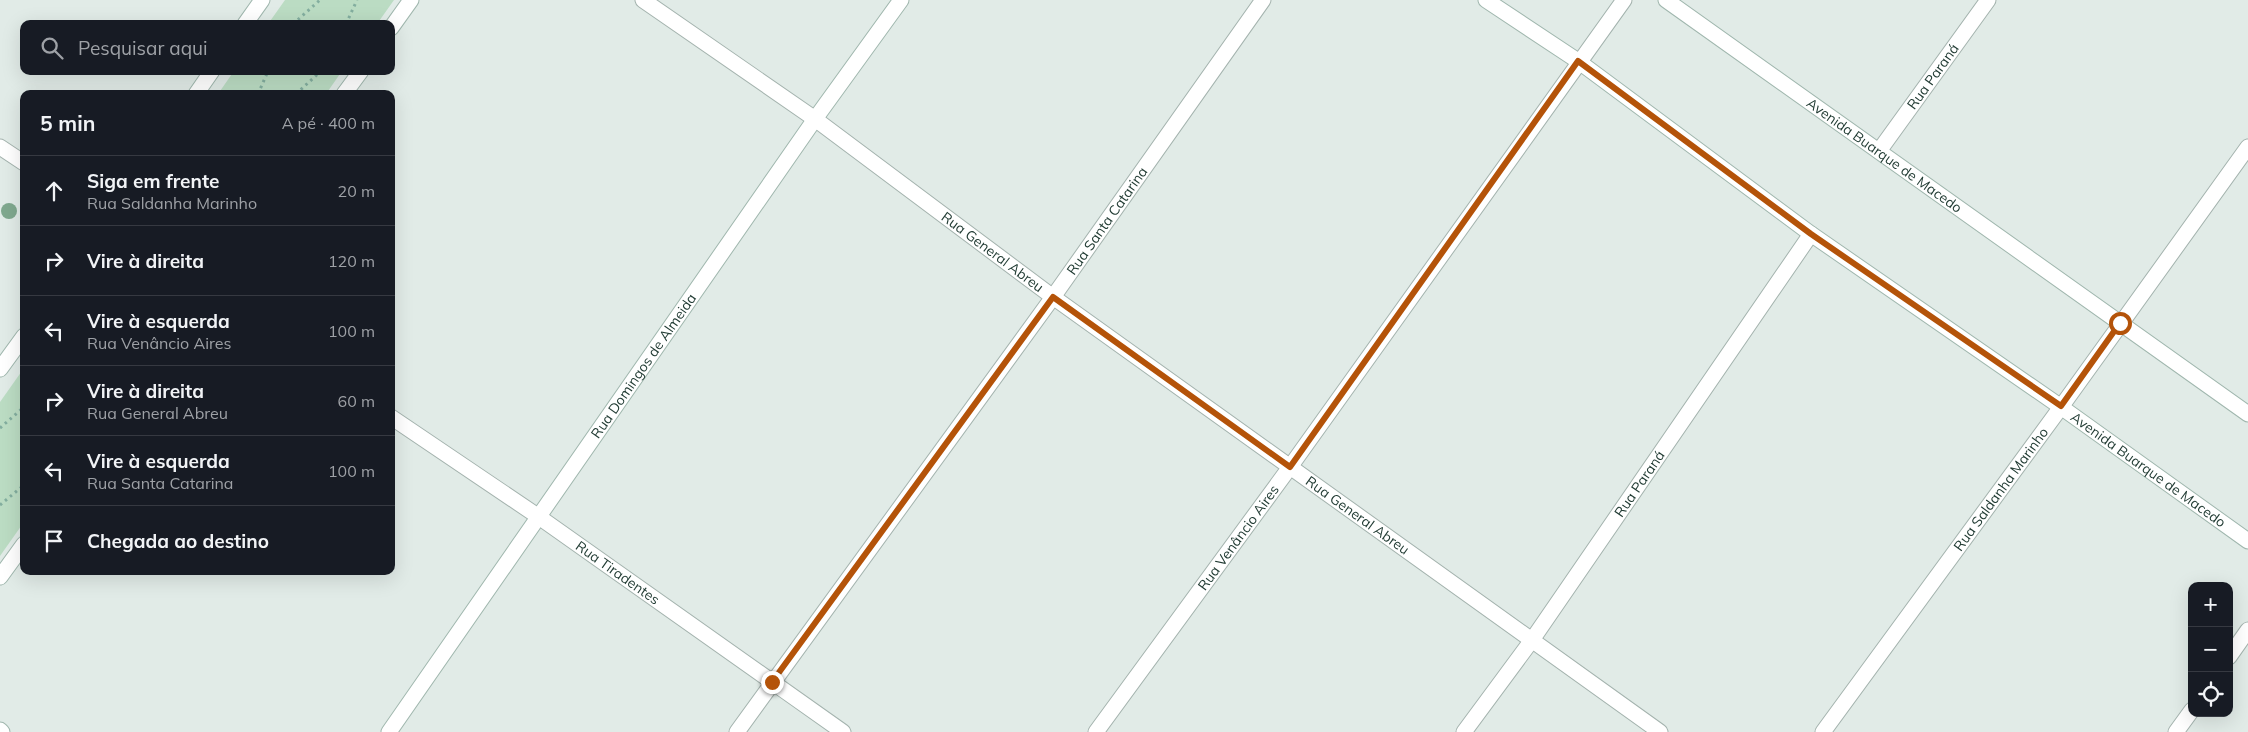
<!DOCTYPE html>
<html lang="pt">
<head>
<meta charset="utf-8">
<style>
  :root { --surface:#171b24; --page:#242831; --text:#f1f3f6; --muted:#9ea1a6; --line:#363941 }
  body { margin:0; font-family:Mulish,sans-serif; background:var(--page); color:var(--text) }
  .controls { position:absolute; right:15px; bottom:15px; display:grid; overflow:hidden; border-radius:10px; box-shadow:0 5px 20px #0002 }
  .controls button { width:45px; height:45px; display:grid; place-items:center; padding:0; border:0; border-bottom:1px solid var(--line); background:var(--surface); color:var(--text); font:25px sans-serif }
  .stop { position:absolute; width:15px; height:15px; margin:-11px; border:4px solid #b45309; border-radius:50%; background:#fff }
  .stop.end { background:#b45309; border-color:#fff; box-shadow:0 1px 5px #0008 }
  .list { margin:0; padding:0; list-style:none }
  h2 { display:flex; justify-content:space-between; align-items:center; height:65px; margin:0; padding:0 20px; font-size:21px }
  h2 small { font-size:16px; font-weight:400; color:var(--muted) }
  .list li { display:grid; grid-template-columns:32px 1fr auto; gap:15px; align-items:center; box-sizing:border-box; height:70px; padding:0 20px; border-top:1px solid var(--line) }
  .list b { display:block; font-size:19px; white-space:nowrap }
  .list p { margin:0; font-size:16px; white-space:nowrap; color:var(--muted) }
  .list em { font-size:16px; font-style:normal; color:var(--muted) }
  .icon { flex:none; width:28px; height:28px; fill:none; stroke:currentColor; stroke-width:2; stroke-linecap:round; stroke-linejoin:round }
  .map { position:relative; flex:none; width:2248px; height:732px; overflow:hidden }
  .search { position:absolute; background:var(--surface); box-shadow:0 5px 20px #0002; left:20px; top:20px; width:375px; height:55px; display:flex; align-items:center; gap:12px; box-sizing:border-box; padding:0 18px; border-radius:10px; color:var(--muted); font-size:19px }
  .panel { position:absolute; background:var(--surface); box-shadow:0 5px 20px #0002; left:20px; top:90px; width:375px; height:485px; border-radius:10px }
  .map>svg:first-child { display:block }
  .green { fill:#bbdcc3 }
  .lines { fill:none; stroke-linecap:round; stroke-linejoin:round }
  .street-casing { stroke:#a4b3ae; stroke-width:17 }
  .secondary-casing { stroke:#a0b7ae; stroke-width:17 }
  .path { stroke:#83ae9f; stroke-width:3; stroke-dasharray:2.5 4; stroke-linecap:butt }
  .street { stroke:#fff; stroke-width:15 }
  .secondary { stroke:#fff; stroke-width:15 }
  .tree { fill:#7fa88e }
  .route { stroke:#b45309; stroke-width:6 }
  .labels { text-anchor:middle; stroke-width:5; stroke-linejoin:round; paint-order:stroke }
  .street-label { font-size:14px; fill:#223c34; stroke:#f2f8f5 }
</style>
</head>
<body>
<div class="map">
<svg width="2248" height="732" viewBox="0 0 2248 732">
  <rect width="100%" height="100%" fill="#e1ebe7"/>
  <path class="green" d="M285,0H394L377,24H268Z
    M234,71H342L326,94H218Z
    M24,368V522L0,556V402Z"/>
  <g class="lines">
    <g class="street-casing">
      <g id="street">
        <path id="s1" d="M643,0L815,119L1053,297L1660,732"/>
        <path d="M0,147L24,163"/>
        <path id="s2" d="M1879,151L1988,0"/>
        <path id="s3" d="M391,417L539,517L843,732"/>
        <path d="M2229,657L2248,630"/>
        <path id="s4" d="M737,732L1053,297L1263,0"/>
        <path id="s5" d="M1096,732L1290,467L1624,0"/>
        <path id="s6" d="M1464,732L1532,640L1811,234"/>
        <path id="s7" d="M1823,732L2061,407L2248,147"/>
        <path d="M2176,732L2192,710"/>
      </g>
    </g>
    <g class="secondary-casing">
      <g id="secondary">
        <path id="s8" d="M1486,0L1578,61L1811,234L2061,407L2248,541"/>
        <path id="s9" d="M1666,0L2248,414"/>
        <path d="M245,24L262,0"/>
        <path d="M391,28L411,0"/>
        <path d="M196,94L212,71"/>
        <path d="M344,94L361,71"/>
        <path d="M0,369L24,336"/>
        <path d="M0,577L24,544"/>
        <path d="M0,730L2,732"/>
        <path id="s10" d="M389,732L815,119L901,0"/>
      </g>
    </g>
    <path class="path" d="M293,24L320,0
      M346,24L357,0
      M258,94L268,71
      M296,94L321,71
      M0,428L24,407
      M0,505L24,485"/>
    <use href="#street" class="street"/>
    <use href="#secondary" class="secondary"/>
  </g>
  <circle class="tree" cx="9" cy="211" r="8"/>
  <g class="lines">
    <path class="route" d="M772,682L1053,297L1290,467L1578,61L1811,234L2061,406L2120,323"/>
  </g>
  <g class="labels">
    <g class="street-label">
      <text dy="5" stroke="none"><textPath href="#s2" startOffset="92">Rua Paraná</textPath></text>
      <text dy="5" stroke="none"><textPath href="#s9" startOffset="268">Avenida Buarque de Macedo</textPath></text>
      <text dy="5" stroke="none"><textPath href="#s4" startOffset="631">Rua Santa Catarina</textPath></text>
      <text dy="5" stroke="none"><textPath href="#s1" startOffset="431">Rua General Abreu</textPath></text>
      <text dy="5" stroke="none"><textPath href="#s10" startOffset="446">Rua Domingos de Almeida</textPath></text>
      <text dy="5" stroke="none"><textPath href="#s8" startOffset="812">Avenida Buarque de Macedo</textPath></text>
      <text dy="5" stroke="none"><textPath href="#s6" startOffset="304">Rua Paraná</textPath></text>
      <text dy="5" stroke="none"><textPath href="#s7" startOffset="301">Rua Saldanha Marinho</textPath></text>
      <text dy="5" stroke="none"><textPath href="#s1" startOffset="881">Rua General Abreu</textPath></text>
      <text dy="5" stroke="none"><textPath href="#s5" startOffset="241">Rua Venâncio Aires</textPath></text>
      <text dy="5" stroke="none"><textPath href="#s3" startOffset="275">Rua Tiradentes</textPath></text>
    </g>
  </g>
</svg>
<div class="controls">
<button>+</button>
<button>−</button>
<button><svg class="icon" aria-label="locate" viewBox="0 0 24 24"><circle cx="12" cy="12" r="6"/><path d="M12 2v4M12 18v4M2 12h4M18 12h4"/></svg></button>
</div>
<div class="stop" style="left:2120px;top:323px"></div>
<div class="stop end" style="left:772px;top:682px"></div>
<div class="search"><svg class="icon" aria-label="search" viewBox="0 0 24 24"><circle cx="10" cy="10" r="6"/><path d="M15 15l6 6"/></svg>Pesquisar aqui</div>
<section class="panel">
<h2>5 min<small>A pé · 400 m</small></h2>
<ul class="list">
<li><svg class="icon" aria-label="ahead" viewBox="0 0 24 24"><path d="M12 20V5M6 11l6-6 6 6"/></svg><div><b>Siga em frente</b><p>Rua Saldanha Marinho</p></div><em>20 m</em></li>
<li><svg class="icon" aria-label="right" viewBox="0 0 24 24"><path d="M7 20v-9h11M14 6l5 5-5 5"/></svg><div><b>Vire à direita</b></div><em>120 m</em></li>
<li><svg class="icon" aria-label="left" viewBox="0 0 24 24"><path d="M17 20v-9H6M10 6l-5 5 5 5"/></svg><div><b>Vire à esquerda</b><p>Rua Venâncio Aires</p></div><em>100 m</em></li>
<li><svg class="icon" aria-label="right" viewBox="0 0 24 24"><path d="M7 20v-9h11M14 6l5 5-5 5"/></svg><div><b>Vire à direita</b><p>Rua General Abreu</p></div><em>60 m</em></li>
<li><svg class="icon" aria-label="left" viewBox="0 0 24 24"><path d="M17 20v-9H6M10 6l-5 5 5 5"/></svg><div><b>Vire à esquerda</b><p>Rua Santa Catarina</p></div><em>100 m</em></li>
<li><svg class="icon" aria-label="arrive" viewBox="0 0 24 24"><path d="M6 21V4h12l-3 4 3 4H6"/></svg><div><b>Chegada ao destino</b></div></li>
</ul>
</section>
</div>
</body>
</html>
